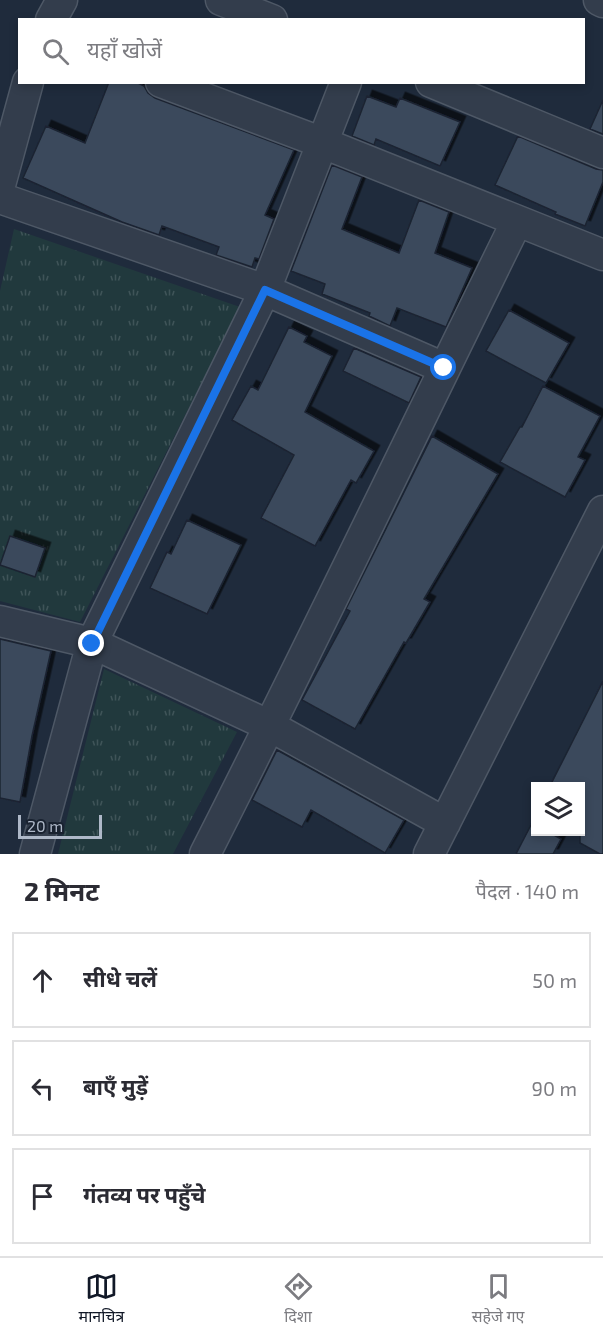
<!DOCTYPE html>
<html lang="hi">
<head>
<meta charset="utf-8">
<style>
  :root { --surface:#fff; --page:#f2f2f3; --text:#2b2b33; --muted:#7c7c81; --line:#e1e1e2; --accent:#111827 }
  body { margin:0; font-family:"Exo 2","Noto Sans Devanagari",sans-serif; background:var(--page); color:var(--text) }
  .controls { position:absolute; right:18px; bottom:18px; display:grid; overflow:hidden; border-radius:0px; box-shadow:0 3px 9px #0003 }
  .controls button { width:54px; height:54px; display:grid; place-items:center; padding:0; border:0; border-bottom:2px solid var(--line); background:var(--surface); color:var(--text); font:30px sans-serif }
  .scale { position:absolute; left:18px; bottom:15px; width:84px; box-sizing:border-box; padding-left:6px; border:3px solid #aeb8c8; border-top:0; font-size:16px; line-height:21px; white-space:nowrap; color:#aeb8c8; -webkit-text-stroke:4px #192230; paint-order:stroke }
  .stop { position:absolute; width:18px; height:18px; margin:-14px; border:4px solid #1a73e8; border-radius:50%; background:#fff }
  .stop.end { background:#1a73e8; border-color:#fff; box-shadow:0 2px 6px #0008 }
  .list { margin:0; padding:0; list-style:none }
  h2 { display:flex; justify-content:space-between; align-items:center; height:78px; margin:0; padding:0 24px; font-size:26px }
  h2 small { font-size:20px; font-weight:400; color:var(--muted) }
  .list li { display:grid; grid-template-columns:39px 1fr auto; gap:18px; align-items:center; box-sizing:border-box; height:96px; margin:0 12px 12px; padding:0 12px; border:2px solid var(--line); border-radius:0px }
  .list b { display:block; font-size:22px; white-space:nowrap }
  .list em { font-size:20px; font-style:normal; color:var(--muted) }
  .icon { flex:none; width:33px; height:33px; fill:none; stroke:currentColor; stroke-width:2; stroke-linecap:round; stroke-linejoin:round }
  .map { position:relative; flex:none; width:603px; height:854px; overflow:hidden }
  .search { position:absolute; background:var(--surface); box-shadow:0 3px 9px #0003; left:18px; right:18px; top:18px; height:66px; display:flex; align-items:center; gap:15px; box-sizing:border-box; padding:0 21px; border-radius:0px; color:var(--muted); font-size:22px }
  .sheet { height:402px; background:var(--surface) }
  nav { display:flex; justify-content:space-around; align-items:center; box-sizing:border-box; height:84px; border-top:2px solid var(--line); background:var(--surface); font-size:16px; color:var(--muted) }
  nav a { display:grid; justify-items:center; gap:3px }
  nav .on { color:var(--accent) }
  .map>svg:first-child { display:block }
  .park { fill:url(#park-tufts) }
  .building { fill:#3b495b; stroke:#1b2432; stroke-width:1.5; filter:url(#shadow) }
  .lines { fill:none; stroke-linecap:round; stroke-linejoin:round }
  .minor-casing { stroke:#4e5866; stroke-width:33 }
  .minor { stroke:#333d4c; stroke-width:30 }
  .route { stroke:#1a73e8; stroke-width:8 }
</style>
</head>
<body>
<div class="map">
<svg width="603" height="854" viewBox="0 0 603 854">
  <defs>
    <pattern id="park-tufts" width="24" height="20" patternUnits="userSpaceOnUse" patternTransform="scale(1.5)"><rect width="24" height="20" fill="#21393d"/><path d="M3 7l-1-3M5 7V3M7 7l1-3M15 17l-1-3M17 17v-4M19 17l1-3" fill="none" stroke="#3f5458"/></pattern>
    <filter id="shadow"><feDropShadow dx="5.5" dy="-5.5" stdDeviation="0" flood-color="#0009"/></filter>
  </defs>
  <rect width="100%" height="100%" fill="#1f2b3c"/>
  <path class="park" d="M14,229L240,307L80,622L0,601V291Z
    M104,669L237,732L173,854H58Z"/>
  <path class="building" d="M109,82H136L144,86L148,93L155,98L294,150L265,215L274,219L259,259L255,258L252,267L216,255L219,247L162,226L159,235L122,222L23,178L46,126L85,143Z
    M367,96L396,107L400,98L460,122L440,166L376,139L374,145L352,136Z
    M603,100V134L590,129Z
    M518,136L596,169L603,170V182L585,226L555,214L556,212L495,185Z
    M332,165L362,177L342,229L399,253L419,200L449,212L435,253L472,268L446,327L397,308L390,326L369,316L370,313L322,294L325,284L291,271Z
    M509,310L569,343L546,383L486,351Z
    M289,327L307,336L304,342L332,356L305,412L374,451L356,483L351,480L315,546L261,518L294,455L232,420L251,386L258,390Z
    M354,348L421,377L409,403L343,371Z
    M543,386L600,416L578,457L585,460L565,497L500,462L520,427H522Z
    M432,436L498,474L424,599L430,602L406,643L404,642L355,729L302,700L350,611L346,609Z
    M187,520L241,545L207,614L150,588L167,552L171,554Z
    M10,536L45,548L35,577L0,565Z
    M0,639L51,651L32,736L20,802L0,798Z
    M603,681V854H600L580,843V786H550Z
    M277,750L404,820L385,853L311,810L302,827L252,800Z
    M532,823L536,825V831H547L561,839L553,854H516Z"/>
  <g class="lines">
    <g class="minor-casing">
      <path id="minor" d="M221,0L272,20
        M599,0L603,2
        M51,20L62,0
        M161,82L323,143L603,255
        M431,82L603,153
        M0,185L28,82
        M0,198L265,290L444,368
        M0,621L92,643L270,726L445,823
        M35,854L92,643L265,290L346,82
        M205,854C312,644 413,432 517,221
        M429,854L603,511"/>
    </g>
    <use href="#minor" class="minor"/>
  </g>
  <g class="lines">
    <path class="route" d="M92,644L265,290L444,368"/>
  </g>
</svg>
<div class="controls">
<button><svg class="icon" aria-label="layers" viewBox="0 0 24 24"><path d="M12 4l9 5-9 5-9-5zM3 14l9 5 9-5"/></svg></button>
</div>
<div class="scale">20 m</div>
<div class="stop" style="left:444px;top:368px"></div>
<div class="stop end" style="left:92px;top:644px"></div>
<div class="search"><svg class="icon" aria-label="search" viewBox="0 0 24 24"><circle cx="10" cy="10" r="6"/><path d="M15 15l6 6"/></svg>यहाँ खोजें</div>
</div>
<section class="sheet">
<h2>2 मिनट<small>पैदल · 140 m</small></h2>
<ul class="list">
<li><svg class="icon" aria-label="ahead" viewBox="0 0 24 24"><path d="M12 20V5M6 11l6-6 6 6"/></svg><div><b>सीधे चलें</b></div><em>50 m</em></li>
<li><svg class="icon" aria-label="left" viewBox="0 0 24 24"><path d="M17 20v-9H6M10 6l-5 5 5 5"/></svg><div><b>बाएँ मुड़ें</b></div><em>90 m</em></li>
<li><svg class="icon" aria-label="arrive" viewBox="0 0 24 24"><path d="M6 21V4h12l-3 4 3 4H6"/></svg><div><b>गंतव्य पर पहुँचे</b></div></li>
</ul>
</section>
<nav>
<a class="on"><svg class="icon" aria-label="map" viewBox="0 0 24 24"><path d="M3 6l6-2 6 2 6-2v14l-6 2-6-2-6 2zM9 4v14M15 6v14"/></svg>मानचित्र</a>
<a><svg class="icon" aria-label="directions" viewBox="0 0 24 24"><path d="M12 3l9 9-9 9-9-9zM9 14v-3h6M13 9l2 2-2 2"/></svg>दिशा</a>
<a><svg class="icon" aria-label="saved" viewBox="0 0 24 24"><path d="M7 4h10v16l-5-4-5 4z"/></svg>सहेजे गए</a>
</nav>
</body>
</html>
